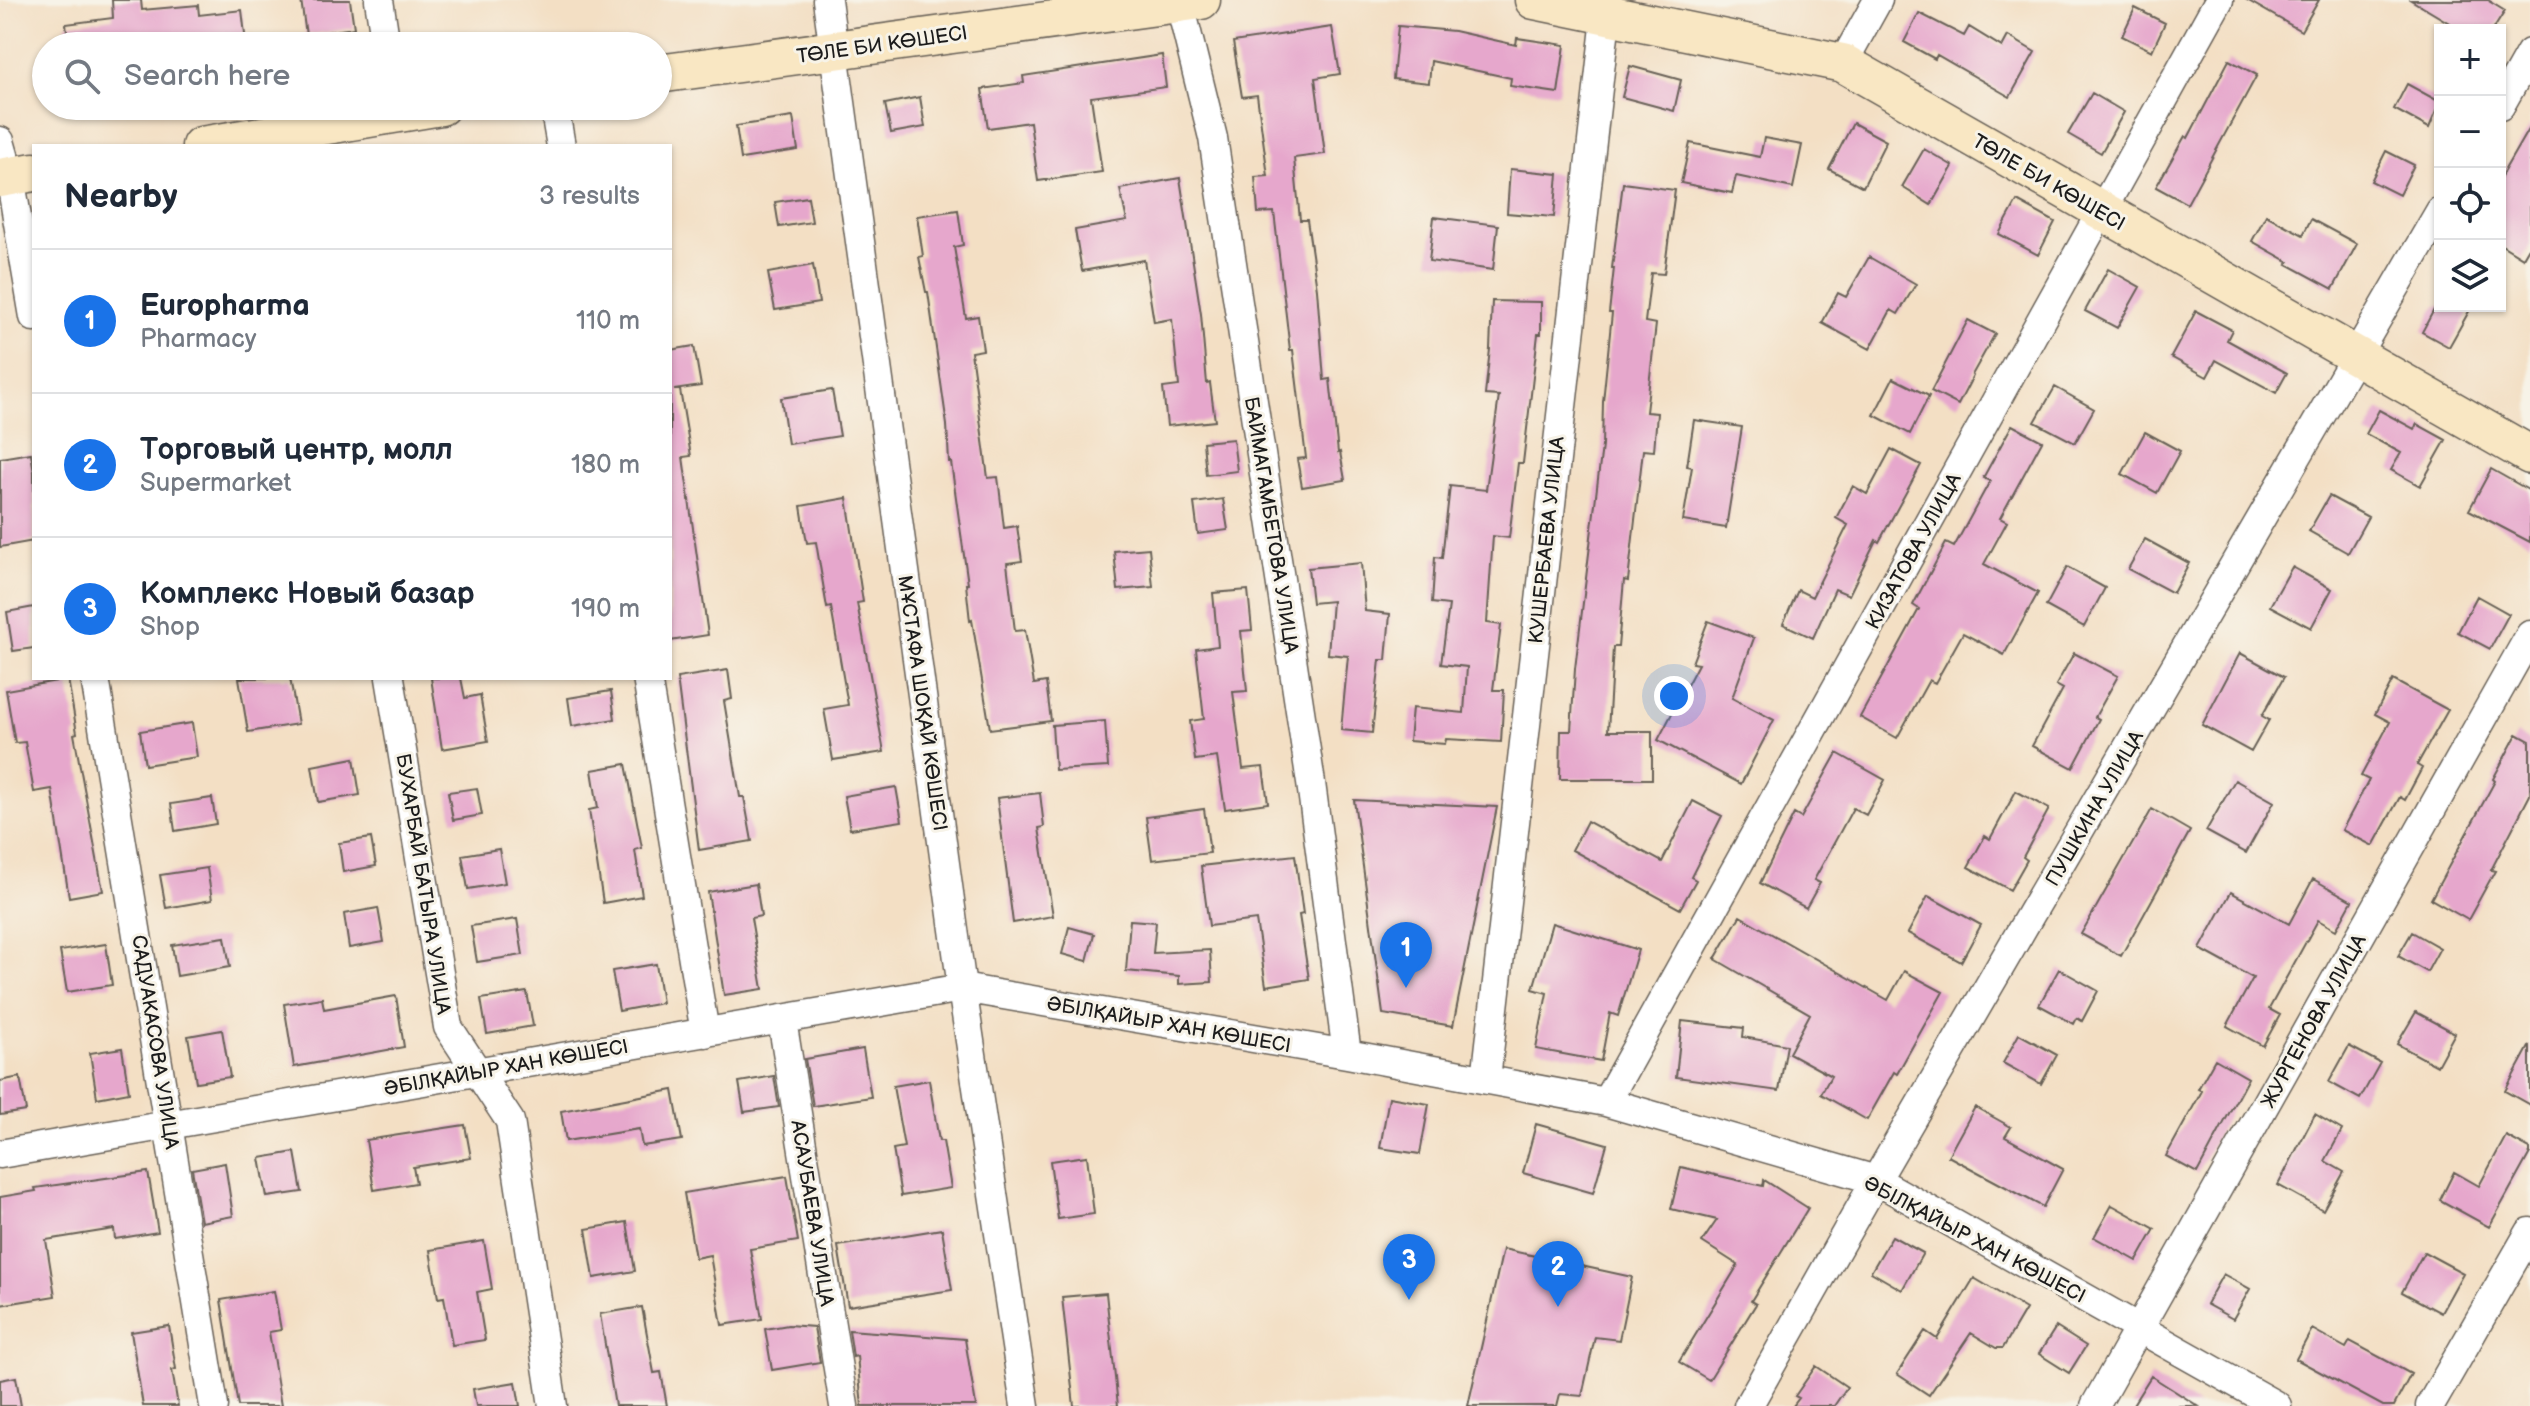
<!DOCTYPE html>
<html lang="en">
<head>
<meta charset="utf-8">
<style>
  :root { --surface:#fff; --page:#f2f2f3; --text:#1f2937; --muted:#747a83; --line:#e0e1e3; --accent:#1a73e8 }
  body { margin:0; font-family:"Balsamiq Sans",sans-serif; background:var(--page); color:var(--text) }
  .controls { position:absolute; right:24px; top:24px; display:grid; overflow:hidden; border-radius:0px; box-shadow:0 2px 6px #0004 }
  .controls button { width:72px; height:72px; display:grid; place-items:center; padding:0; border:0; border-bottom:2px solid var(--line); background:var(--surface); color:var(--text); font:40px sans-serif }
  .you { position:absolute; left:1674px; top:696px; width:28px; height:28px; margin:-20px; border:6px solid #fff; border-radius:50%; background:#1a73e8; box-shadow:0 0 0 12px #1a73e833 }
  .badge { display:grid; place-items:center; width:52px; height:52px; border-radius:50%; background:var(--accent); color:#fff; font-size:26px; font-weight:700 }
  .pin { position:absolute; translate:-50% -66px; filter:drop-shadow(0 2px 4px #0008) }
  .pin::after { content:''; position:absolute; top:42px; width:28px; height:24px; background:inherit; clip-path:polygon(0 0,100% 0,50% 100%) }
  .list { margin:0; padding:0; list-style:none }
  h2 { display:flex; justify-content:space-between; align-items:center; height:104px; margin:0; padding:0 32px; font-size:34px }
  h2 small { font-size:26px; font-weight:400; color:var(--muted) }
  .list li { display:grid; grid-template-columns:52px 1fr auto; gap:24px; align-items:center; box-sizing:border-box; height:144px; padding:0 32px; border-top:2px solid var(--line) }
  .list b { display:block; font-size:30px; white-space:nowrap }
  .list p { margin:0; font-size:26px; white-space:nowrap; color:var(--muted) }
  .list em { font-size:26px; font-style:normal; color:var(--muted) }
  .icon { flex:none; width:44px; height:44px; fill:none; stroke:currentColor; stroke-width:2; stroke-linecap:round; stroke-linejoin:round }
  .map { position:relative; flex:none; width:2530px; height:1406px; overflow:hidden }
  .search { position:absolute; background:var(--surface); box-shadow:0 2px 6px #0004; left:32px; top:32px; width:640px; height:88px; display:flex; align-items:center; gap:20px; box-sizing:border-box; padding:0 28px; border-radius:44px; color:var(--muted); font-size:30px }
  .panel { position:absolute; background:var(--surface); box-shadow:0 2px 6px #0004; left:32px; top:144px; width:640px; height:536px; border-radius:0px }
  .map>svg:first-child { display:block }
  .building { fill:#e6a7cc }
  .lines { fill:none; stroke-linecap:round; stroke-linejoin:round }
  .street-casing { stroke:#676057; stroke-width:31 }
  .secondary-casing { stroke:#676057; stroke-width:41 }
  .street { stroke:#fff; stroke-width:28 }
  .secondary { stroke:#f9e7c3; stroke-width:38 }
  .labels { text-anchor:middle; stroke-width:6; stroke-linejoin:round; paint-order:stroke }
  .street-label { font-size:20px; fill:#1c1c1c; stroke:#f7f3e8 }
</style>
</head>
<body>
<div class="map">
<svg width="2530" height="1406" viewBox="0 0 2530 1406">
  <rect width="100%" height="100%" fill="#f7f3e8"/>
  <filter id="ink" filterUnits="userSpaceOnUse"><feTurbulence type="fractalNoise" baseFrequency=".0125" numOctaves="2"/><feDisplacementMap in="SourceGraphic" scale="16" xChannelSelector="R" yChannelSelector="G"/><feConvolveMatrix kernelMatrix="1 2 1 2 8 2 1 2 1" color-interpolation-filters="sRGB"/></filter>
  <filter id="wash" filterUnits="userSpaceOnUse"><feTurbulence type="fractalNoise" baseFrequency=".006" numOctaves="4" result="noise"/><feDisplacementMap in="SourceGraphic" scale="32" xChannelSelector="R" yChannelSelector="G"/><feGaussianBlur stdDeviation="1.8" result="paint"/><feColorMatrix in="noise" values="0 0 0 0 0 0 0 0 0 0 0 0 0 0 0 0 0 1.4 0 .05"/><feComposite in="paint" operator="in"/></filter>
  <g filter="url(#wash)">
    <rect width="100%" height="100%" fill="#f3dfc4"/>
    <g id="blocks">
      <path class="building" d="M112,0H141L142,10L198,5L199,15L242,10L246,43L218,46H69L66,24L113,18Z
        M301,0H350L354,28L306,35Z
        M2247,0H2319L2301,31Z
        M2411,0H2487L2505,11L2493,30H2461Z
        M2135,8L2165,23L2152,51L2122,36Z
        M1919,13L1964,36L1969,27L2002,47L2008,36L2035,52L2010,97L1937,55L1935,59L1904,42Z
        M1398,26L1454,31L1516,45L1517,38L1565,45L1558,93L1510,86L1511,78L1431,61L1429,83L1393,79Z
        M1332,27L1340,74L1315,78L1325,154L1294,158L1300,220H1307L1317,289L1324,380L1330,379L1338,453L1340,452L1345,480L1302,487L1297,459L1306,458L1293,350H1290L1274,212L1258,213L1255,177L1268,176L1257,95L1242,97L1233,42Z
        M1162,55L1166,87L1091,97L1102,172L1038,181L1030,122L988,128L982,89L1024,83L1023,76Z
        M2229,60L2257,75L2187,204L2156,187L2185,136L2188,138Z
        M1630,66L1681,80L1674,111L1622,97Z
        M2407,84L2440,102L2429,128L2394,109Z
        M2092,93L2124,112L2101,153L2068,134Z
        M920,97L925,127L891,133L885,104Z
        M793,117L798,150L741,159L736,126Z
        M1853,123L1886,141L1863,187L1829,169Z
        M2530,126V246L2523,258L2500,244V178Z
        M1764,138L1802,145L1793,188L1736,176L1732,193L1681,183L1690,143L1760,157Z
        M1924,149L1953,166L1931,205L1902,187Z
        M2386,151L2414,165L2399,195L2371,181Z
        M1510,169L1558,174L1554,217L1507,213Z
        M1180,178L1201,314L1207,384L1210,383L1215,421L1167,426L1163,388L1179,386L1172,319L1154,322L1144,260L1082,271L1075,230L1127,221L1120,189Z
        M1623,183L1675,190L1664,274L1651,273L1645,322L1656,324L1646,412L1657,413L1654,451L1643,450L1628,581L1624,580L1618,647H1613L1608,731H1652V779H1560L1561,731H1571L1575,669L1602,446L1603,402L1612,313H1609L1614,268H1612Z
        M808,197L812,222L779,227L775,202Z
        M2017,201L2055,222L2038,255L1999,234Z
        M958,210L963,245L954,247L966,318L978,316L983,350L971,352L988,478L998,477L1004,528L1017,526L1022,561L1007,563L1015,631L1025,630L1034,684L1046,682L1051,721L990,729L972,620L970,621L966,584H968L951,462H949L947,425L928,292H926L919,257L923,256L917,216Z
        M2266,215L2303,235L2311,219L2357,244L2333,289L2287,264L2289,262L2252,241Z
        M1434,217L1498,225L1493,270L1429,261Z
        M1869,257L1916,284L1898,314L1891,310L1870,349L1822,323L1838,293L1846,297Z
        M813,265L819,303L775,310L768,273Z
        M2108,269L2140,287L2117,328L2085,311Z
        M1492,301L1541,302V334H1538L1523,463H1518L1509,538L1493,536L1487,623L1501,625L1493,690H1504L1501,742L1446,739L1445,744L1409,741L1412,708L1464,713L1467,667L1441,664L1449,605L1432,603L1435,557L1442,558L1450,486L1486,490L1499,396L1485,395L1490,349Z
        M2436,306H2472L2449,347L2422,332Z
        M2196,311L2232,330L2227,340L2287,373L2276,393L2216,360L2207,377L2171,357Z
        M1968,320L1995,334L1972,375L1973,376L1958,405L1931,391Z
        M694,346L701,386L674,390H680L691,456L683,457L708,635L670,641V350Z
        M1893,378L1929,396L1910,434L1874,415Z
        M2055,387L2094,409L2075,443L2035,422Z
        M832,390L840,436L788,444L781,398Z
        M2379,410L2414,429L2417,424L2446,440L2420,486L2391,470L2401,453L2366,434Z
        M1694,420L1742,427L1726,528L1683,521L1692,467L1687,466Z
        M2012,425L2042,441L2000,518L2007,522L1984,564L2038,593L2004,655L1963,633L1935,683L1929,680L1897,738L1860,717L1919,609L1913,605L1946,543L1954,547L1990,481L1983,478Z
        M2145,432L2180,451L2157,493L2122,474Z
        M1233,439L1237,471L1206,475L1203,442Z
        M1891,449L1921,465L1879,542L1876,540L1849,595L1835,589L1813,638L1783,624L1798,590L1812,597L1848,525L1836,518L1853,486L1867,494Z
        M31,453L34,472V541L0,547V458Z
        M2491,469L2530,491V542L2469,510Z
        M2329,496L2368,517L2348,553L2309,531Z
        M847,498L863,602L857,603L884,752L833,760L824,709L848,705L831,607L827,608L816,542L807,543L801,506Z
        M1223,499L1228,530L1198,534L1194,503Z
        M2145,539L2189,563L2173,593L2128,569Z
        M1149,548L1153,587L1118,590L1114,551Z
        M1361,563L1365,611L1390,614L1386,660H1380L1372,733L1341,730L1348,656L1328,654L1332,601L1312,603L1308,568Z
        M2067,567L2105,588L2084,627L2046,606Z
        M2292,567L2332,589L2311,628L2270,606Z
        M1248,590L1252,630L1241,631L1247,691L1233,692L1243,769L1263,767L1268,803L1225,809L1217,757L1195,760L1190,721L1204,719L1196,649L1218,646L1213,593Z
        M2477,596L2509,614L2490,649L2458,632Z
        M34,607V648L13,651L7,612Z
        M1708,621L1754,638L1732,698L1774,720L1741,784L1658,740L1698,664L1692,663Z
        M2074,653L2118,676L2095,717L2099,719L2073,768L2032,746L2063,689L2056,685Z
        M2240,653L2284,677L2262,716L2269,720L2251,752L2202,725Z
        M728,670L732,699L724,701L740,797H744L752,841L699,850L677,678Z
        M239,678H290L298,724L248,732Z
        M431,678H461L465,698L480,695L488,741L442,749Z
        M68,679L77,733L74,734L103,891L69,897L52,789L34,792L25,742L15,743L6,690Z
        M2393,680L2448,710L2417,765L2422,768L2405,800L2400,797L2373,846L2342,830L2369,780L2361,776L2390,722L2375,714Z
        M611,691L615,719L572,726L568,698Z
        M1105,721L1108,767L1055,770L1052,725Z
        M192,723L197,757L145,765L140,731Z
        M2517,734L2530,741V795L2491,870L2495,871L2468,920L2431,899L2495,781L2493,779Z
        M1837,753L1885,780L1866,815L1853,808L1814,880L1820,883L1806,908L1760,883L1794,814L1801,818Z
        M354,758L360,795L318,802L312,766Z
        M626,764L642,848L635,850L642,896L603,903L589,810L598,808L592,770Z
        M2235,780L2274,802L2246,853L2206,831Z
        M896,787L902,821L850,829L844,796Z
        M477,788L482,815L453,820L448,792Z
        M2016,791L2049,809L2023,857L2027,860L2010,890L1968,867L1985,836L1990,839Z
        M1040,793L1044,827L1039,828L1053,916L1013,923L997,798Z
        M212,798L216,824L175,831L171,804Z
        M1354,800L1497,807L1453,1026L1383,1014Z
        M1693,801L1722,816L1691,877L1696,880L1680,909L1572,850L1587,821L1662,862Z
        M1204,809L1210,853L1152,860L1146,817Z
        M2152,809L2190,831L2121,956L2081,934Z
        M371,838L376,866L343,872L339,843Z
        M499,849L505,883L468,889L462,855Z
        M1295,855L1303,914L1299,915L1309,979L1266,986L1256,920L1209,926L1201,866Z
        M207,868L212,900L166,908L160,875Z
        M2313,879L2352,901L2336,930L2318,920L2269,1009L2280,1015L2263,1046L2227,1026L2253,978L2200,949L2231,892L2289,924Z
        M756,884L761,916L751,918L763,989L724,995L708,892Z
        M1928,896L1981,925L1961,962L1908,933Z
        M378,908L384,942L349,948L344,914Z
        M1740,916L1888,1000L1904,971L1943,992L1897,1074L1894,1072L1867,1120L1821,1094L1831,1076L1789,1053L1810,1014L1715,959Z
        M517,919L523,955L477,962L471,926Z
        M1130,920L1156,922L1153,953L1210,950L1212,982L1179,984V976L1126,971Z
        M1552,923L1638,950L1618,1016L1610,1013L1601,1061L1536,1049L1547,993L1533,989Z
        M1069,927L1094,934L1087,961L1062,954Z
        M2412,932L2440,948L2427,972L2398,956Z
        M225,937L230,967L177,976L172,945Z
        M106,944L112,985L67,992L60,951Z
        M656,964L662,1003L619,1011L612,971Z
        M2059,969L2098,991L2082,1021L2077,1018L2074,1024L2039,1005Z
        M527,992L533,1026L487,1034L481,999Z
        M396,996L404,1047L294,1067L284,1004L322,998L324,1009Z
        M2416,1012L2455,1033L2437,1066L2397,1044Z
        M1682,1021L1744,1028L1743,1037L1787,1045L1779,1091L1676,1077Z
        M222,1030L230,1077L196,1082L188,1036Z
        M2019,1034L2057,1055L2041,1084L2003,1063Z
        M2530,1045V1105L2505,1091Z
        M2349,1046L2380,1063L2360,1099L2329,1082Z
        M122,1048L129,1092L97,1098L90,1053Z
        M863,1049L871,1097L813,1106L805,1059Z
        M2215,1059L2248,1078L2197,1173L2166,1156L2202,1091L2198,1089Z
        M774,1076L779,1107L744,1112L739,1082Z
        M20,1077L26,1111L0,1115V1081Z
        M929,1080L939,1141H943L951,1188L901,1196L893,1149L904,1147L893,1086Z
        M673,1090L682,1140L642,1146L639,1129L566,1141L561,1111Z
        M1389,1097L1429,1104L1420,1154L1380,1148Z
        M1975,1107L2011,1127L2005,1137L2063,1169L2043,1207L1948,1156Z
        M2315,1114L2342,1130L2325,1161L2344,1172L2323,1210L2278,1185Z
        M1536,1124L1607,1144L1593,1193L1523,1173Z
        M465,1125L471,1158L413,1167L416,1183L374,1190L366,1140Z
        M2506,1136L2530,1149V1153L2489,1227L2440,1200L2454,1172L2479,1186Z
        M295,1152L302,1192L267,1197L260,1158Z
        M1087,1156L1094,1214L1058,1219L1050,1161Z
        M225,1163L233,1216L201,1222L192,1169Z
        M1681,1167L1763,1186L1764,1180L1808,1208L1751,1301L1756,1304L1709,1380L1679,1362L1738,1265L1702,1242L1717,1220L1671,1209Z
        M148,1172L158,1232L115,1239L114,1229L46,1240L55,1296L0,1305V1197L36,1191L35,1188Z
        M787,1176L798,1241L750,1249L762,1319L722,1325L710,1255L695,1258L684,1193Z
        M2112,1205L2155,1229L2137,1261L2094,1237Z
        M627,1222L635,1271L594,1278L586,1229Z
        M942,1229L952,1290L848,1306L838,1246Z
        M1892,1236L1923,1253L1902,1290L1871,1272Z
        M484,1241L492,1289L477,1292L485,1340L452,1345L444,1297L438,1298L430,1250Z
        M1503,1249L1632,1277L1619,1340L1595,1337L1582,1396L1560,1394L1557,1406H1468Z
        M2424,1252L2463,1273L2441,1313L2402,1292Z
        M2223,1274L2250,1289L2233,1319L2206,1304Z
        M1974,1278L2026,1309L2003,1348H1996L1971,1333L1929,1395L1897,1374L1925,1331L1937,1339Z
        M274,1291L281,1330L269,1332L281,1406H238L221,1300Z
        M1106,1293L1118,1406H1074L1062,1297Z
        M642,1307L654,1373L661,1372L667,1406H615L600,1314Z
        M788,1325L814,1327L820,1362L772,1370L765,1329Z
        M169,1326L176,1369L172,1370L178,1406H143L131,1332Z
        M2056,1327L2086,1346L2069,1373L2039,1354Z
        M2312,1329L2346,1348L2350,1341L2411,1374L2394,1406H2383L2296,1359Z
        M849,1330L965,1339L976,1406H862L857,1356L853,1357Z
        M1816,1366L1847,1387L1834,1406H1793L1799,1398L1795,1396Z
        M2151,1376L2198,1406H2132Z
        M16,1377L21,1406H0V1380Z
        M516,1382L520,1406H476L473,1389Z"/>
    </g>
  </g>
  <g filter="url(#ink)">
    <use href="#blocks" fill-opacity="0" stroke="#676057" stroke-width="2"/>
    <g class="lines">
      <g class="street-casing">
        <path id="street" d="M379,0L386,46
          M827,0L962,988L1025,1406
          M1179,0L1213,138L1311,783L1347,1054
          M1843,63L1878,0
          M554,106L561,146
          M2500,106L2530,53
          M0,141L10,176L34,317
          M95,678L214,1406
          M390,678L448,1027L510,1121L553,1406
          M647,678L705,1033
          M782,1020L844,1406
          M1486,1079L1608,0
          M1606,1102L2219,0
          M0,1154L962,988L1347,1054L1606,1102L1876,1180L2277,1406
          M1748,1406L1876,1180L2440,211
          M2095,1406L2530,635
          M2430,1406L2530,1232"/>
      </g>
      <g class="secondary-casing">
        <path id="secondary" d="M1534,0L1843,63L2530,455
          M658,74L1201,0
          M201,146L441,106
          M0,178L34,172"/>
      </g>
      <use href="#street" class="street"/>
      <use href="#secondary" class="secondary"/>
    </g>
  </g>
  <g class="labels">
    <g class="street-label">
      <text transform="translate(882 44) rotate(-8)" y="7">ТӨЛЕ БИ КӨШЕСІ</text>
      <text transform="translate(2049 182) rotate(30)" y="7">ТӨЛЕ БИ КӨШЕСІ</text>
      <text transform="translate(1272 525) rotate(81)" y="7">БАЙМАГАМБЕТОВА УЛИЦА</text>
      <text transform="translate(1546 540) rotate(-84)" y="7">КУШЕРБАЕВА УЛИЦА</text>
      <text transform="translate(1913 551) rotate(-61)" y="7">КИЗАТОВА УЛИЦА</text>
      <text transform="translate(923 703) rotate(82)" y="7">МҰСТАФА ШОҚАЙ КӨШЕСІ</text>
      <text transform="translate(2094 808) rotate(-60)" y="7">ПУШКИНА УЛИЦА</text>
      <text transform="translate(424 884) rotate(81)" y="7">БУХАРБАЙ БАТЫРА УЛИЦА</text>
      <text transform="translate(2313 1021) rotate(-61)" y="7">ЖУРГЕНОВА УЛИЦА</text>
      <text transform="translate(1169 1024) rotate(10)" y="7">ӘБІЛҚАЙЫР ХАН КӨШЕСІ</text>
      <text transform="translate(156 1042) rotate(81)" y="7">САДУАКАСОВА УЛИЦА</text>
      <text transform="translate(506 1067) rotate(-10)" y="7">ӘБІЛҚАЙЫР ХАН КӨШЕСІ</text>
      <text transform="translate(813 1213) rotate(81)" y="7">АСАУБАЕВА УЛИЦА</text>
      <text transform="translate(1975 1239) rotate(28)" y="7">ӘБІЛҚАЙЫР ХАН КӨШЕСІ</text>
    </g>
  </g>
</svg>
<div class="controls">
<button>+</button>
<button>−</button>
<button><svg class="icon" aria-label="locate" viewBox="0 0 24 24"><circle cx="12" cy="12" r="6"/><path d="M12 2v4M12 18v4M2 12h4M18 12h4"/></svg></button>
<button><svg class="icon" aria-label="layers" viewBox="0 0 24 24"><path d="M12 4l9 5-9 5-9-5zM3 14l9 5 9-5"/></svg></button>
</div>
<div class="you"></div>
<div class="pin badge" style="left:1406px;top:988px">1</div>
<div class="pin badge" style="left:1558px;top:1307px">2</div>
<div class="pin badge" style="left:1409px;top:1300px">3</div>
<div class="search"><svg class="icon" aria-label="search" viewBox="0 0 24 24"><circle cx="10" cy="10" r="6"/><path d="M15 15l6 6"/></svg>Search here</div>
<section class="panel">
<h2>Nearby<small>3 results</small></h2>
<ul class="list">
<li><span class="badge">1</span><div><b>Europharma</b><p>Pharmacy</p></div><em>110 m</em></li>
<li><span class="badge">2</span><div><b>Торговый центр, молл</b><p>Supermarket</p></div><em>180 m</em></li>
<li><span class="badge">3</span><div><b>Комплекс Новый базар</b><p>Shop</p></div><em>190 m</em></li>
</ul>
</section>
</div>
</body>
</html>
